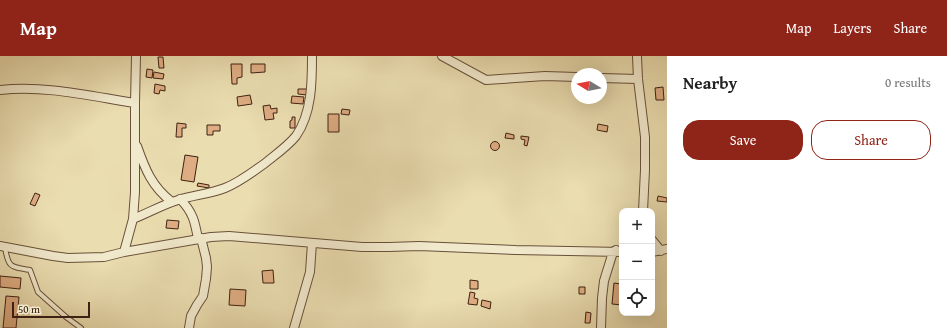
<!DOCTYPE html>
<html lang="en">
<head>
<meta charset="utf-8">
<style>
  :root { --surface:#fff; --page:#f6f6f6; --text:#222; --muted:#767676; --line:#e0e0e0; --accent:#8f2418 }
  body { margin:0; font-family:"Gentium Book Plus",serif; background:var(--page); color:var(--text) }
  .controls { position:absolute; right:12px; bottom:12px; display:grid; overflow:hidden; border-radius:8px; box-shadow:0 4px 16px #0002 }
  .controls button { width:36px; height:36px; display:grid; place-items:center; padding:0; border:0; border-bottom:1px solid var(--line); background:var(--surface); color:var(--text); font:20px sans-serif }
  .compass { position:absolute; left:571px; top:12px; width:36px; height:36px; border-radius:50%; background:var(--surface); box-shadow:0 4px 16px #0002; rotate:280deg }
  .scale { position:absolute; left:12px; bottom:10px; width:78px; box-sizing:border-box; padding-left:4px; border:2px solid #3e2112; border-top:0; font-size:11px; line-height:14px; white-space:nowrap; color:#3e2112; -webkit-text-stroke:3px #f1e9cc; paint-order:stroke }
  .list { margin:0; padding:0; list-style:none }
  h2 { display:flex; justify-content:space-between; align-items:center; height:52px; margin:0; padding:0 16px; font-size:17px }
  h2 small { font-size:13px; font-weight:400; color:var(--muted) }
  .actions { display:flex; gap:8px; padding:12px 16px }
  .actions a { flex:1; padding:9px 0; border:1px solid var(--accent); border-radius:16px; text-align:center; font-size:14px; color:var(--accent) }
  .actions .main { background:var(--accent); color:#fff }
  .icon { flex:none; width:22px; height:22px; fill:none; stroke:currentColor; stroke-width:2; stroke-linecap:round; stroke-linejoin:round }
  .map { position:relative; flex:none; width:667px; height:272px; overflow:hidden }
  header { display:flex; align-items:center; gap:24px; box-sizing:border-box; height:56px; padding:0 20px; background:var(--accent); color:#fff }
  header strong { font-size:19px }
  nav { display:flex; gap:22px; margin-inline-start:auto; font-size:14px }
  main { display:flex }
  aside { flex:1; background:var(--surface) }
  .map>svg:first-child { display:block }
  .building { fill:#dfad83; stroke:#3e2112 }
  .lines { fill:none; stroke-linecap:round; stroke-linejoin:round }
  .service-casing { stroke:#69503a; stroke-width:6 }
  .minor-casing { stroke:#69503a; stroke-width:10 }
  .service { stroke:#f1e9cc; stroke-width:4 }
  .minor { stroke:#f1e9cc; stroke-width:8 }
</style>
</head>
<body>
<header>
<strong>Map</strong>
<nav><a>Map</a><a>Layers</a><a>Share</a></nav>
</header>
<main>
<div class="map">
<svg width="667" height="272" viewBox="0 0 667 272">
  <rect width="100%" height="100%" fill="#eaddb0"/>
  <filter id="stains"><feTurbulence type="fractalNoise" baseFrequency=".005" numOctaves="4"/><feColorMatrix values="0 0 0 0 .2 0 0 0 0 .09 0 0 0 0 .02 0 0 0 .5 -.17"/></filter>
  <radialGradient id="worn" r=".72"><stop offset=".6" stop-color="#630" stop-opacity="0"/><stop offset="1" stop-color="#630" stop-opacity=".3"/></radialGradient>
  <path class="building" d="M158,1H163L164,12H159Z
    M231,8H242V21L237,22V28H232Z
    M251,8H265V16L251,17Z
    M147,13L153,14L152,22L146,21Z
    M154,16L164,18L163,23L153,22Z
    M155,28L165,30V35L160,34L159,38L154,37Z
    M663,31L664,44H656L655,32Z
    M298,33H307V39L298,38Z
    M250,39L252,48L238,50L237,41Z
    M292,40L304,41L303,48L291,47Z
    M270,49L271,53L277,52V57H273L274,63L265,64L263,50Z
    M342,53L350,54L349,59L341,58Z
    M328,58H339V76H328Z
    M292,61H295V72H290V65L292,64Z
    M177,67L186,68V72H182V81H176Z
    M598,68L608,70L607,76L597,74Z
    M207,69H220V75H213V79H207Z
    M506,77L514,79V83L505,82Z
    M521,80L529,81L527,90L524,89L525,84L521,83Z
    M490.5 90a4.5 4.5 0 1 1 9 0a4.5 4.5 0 1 1-9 0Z
    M185,99L198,101L194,126L181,124Z
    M198,127L209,129V132L197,130Z
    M35,137L40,139L35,150L30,148Z
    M658,140L667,142V146L657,145Z
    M167,164L179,165L178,173L166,172Z
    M273,214L274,227H263L262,215Z
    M0,220L21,222L20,233L0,231Z
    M470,224L478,225V233H470Z
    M614,227L621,228V235H622V249L612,248Z
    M579,231H585V238H579Z
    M230,233L246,234L245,250L229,249Z
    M470,236L475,237L474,242L478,243L477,249L468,248Z
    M6,240L19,241L16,272H3Z
    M482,244L491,246L490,253L481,250Z
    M586,256L591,257L590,267H585Z"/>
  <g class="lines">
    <g class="service-casing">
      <path id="service" d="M5,191C8,212 11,211 30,214L38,236L66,261L81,272"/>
    </g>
    <g class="minor-casing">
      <path id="minor" d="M442,0L486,24L545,20L577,21
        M637,0L638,23L645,81V114L643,155
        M601,22L638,23
        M0,34C45,29 90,40 135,47
        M137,90C145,113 152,131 172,146
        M180,143C193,156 195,166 198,183
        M133,163C148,157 162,149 178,144C193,139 210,138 225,132C240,126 251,117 264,108C275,99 287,91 296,80C312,57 312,26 312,0
        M652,184L661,195
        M0,190L53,200L68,202L104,201L124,196L211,181L229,180L362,191H389L419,190L516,194L622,196
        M124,196L133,163L135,136V47L136,0
        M652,196L667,193
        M189,272L191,260L197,249L203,240L206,223L207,211L206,202L201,182
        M294,272L310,216L312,187
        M601,272L602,242L604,225L613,196L616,194"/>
    </g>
    <use href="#service" class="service"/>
    <use href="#minor" class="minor"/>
  </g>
  <rect width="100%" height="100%" filter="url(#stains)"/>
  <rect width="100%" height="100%" fill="url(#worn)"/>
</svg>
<div class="controls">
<button>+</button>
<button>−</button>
<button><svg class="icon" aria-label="locate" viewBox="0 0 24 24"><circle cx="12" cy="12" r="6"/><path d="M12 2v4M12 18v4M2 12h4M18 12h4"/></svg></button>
</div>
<svg class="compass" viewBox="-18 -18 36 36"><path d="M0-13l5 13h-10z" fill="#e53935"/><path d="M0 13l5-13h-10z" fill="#767676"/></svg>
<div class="scale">50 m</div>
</div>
<aside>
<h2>Nearby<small>0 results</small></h2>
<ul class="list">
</ul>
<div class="actions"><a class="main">Save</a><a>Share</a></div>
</aside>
</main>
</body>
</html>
